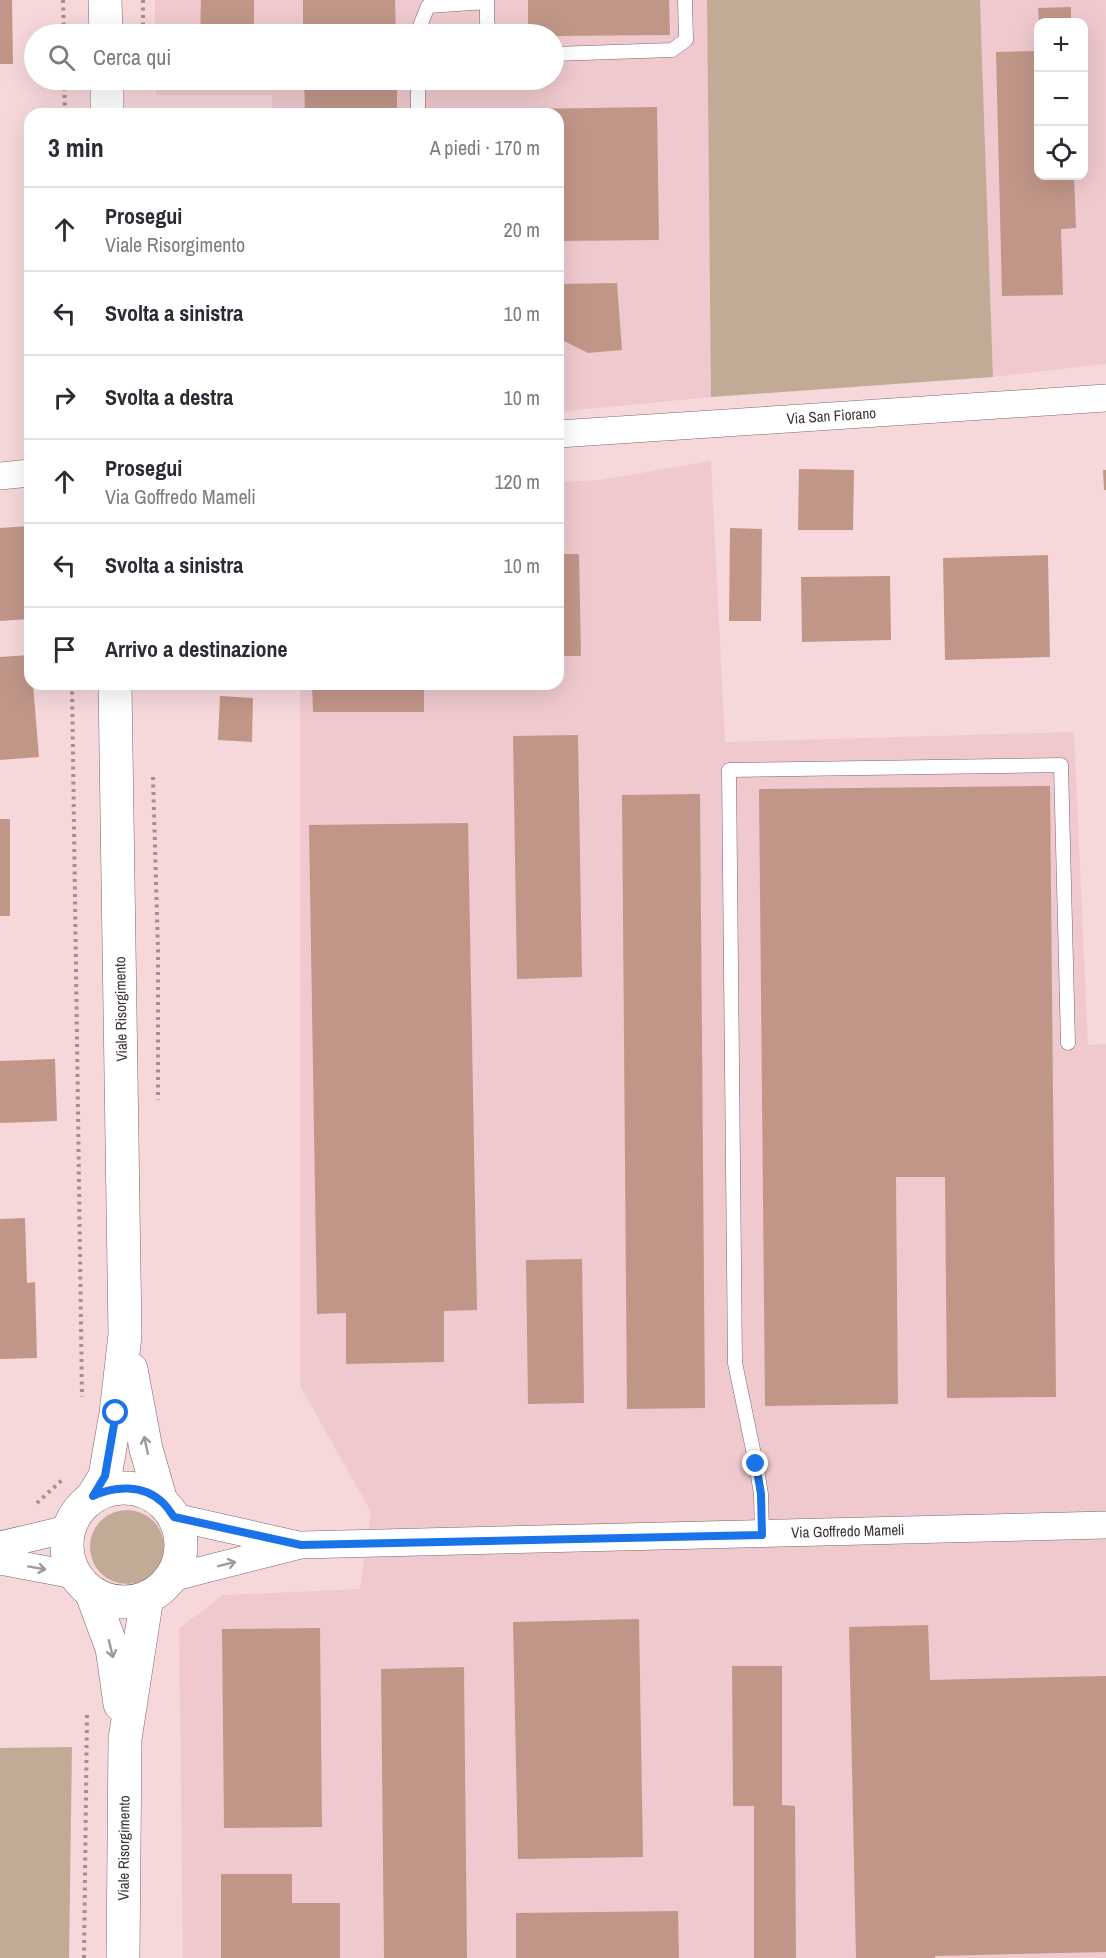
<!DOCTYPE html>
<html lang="it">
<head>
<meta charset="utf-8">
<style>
  :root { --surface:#fff; --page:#f2f2f3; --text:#2b2b33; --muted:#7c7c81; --line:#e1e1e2 }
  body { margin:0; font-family:"Archivo Narrow",sans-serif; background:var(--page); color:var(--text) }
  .controls { position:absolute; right:18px; top:18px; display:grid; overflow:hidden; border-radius:12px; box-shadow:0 6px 24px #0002 }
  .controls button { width:54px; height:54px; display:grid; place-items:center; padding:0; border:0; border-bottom:2px solid var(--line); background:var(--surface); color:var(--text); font:30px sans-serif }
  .stop { position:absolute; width:18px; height:18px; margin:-14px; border:4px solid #1a73e8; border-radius:50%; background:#fff }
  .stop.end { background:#1a73e8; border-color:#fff; box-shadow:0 2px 6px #0008 }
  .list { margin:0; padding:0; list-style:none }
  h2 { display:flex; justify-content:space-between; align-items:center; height:78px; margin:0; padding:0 24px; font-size:26px }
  h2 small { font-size:20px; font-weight:400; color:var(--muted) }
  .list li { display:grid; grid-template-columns:39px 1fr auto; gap:18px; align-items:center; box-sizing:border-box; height:84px; padding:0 24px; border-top:2px solid var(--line) }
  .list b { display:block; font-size:22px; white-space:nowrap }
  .list p { margin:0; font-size:20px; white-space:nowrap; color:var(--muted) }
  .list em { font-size:20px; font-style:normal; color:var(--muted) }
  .icon { flex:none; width:33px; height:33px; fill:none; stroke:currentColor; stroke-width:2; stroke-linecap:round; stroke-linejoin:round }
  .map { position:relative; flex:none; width:1106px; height:1958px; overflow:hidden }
  .search { position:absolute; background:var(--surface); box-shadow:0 6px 24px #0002; left:24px; top:24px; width:540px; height:66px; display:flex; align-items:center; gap:15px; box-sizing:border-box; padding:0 21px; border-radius:33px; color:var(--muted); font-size:22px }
  .panel { position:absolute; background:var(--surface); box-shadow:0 6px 24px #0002; left:24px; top:108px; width:540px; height:582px; border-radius:18px }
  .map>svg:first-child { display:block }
  .built { fill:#efc9ce; fill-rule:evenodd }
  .green { fill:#c1ab96 }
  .building { fill:#c19689 }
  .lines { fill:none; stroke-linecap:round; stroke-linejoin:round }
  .lane-casing { stroke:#806568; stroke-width:15 }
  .street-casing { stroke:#806568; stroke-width:28 }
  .secondary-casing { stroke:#806568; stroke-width:34 }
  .path { stroke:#a38e90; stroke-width:4; stroke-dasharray:3 4.5; stroke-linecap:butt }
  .lane { stroke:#fff; stroke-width:14 }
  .street { stroke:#fff; stroke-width:27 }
  .secondary { stroke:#fff; stroke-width:33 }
  .oneway { stroke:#9f9a9a }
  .route { stroke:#1a73e8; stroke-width:8 }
  .labels { text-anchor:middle; stroke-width:6; stroke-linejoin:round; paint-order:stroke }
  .street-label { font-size:15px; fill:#3f3435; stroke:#fff }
</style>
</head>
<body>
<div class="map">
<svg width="1106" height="1958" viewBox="0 0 1106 1958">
  <rect width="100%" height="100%" fill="#f6d8db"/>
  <path class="built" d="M155,0H707L711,397L558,412V114H273L272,95H156V80H554V34H155Z
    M980,0H1106V364L993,377ZM1038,22H1084V176H1038Z
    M711,461L725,742L1074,732L1088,1045L1106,1044V1958H183L179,1628L223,1595L360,1589L371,1512L300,1386V684H558V482L600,480Z"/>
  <path class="green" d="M707,0H980L993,377L711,397Z
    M90 1547a37 37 0 1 1 74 0a37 37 0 1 1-74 0Z
    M72,1747L69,1958H0V1748Z"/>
  <path class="building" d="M0,0H12L13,64H0Z
    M201,0H254V34H200Z
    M303,0H395L396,34H303Z
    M528,0H669L670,35L554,36V34H528Z
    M1071,7V22H1039L1038,8Z
    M1038,51V176H1074L1076,228L1061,229L1063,295L1002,296L996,52Z
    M304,80H397V114H305Z
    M657,107L659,240L558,241V114H466V110Z
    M617,283L622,350L588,353L558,338V284Z
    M799,469L854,470L853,530H798Z
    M1103,470H1106V490H1104Z
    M30,526V619L0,621V528Z
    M730,528L762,529L761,621H729Z
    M558,554H579L581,656H558Z
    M1048,555L1050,657L945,660L943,558Z
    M890,576L891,640L802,642L801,577Z
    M30,655V684H33L39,757L0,760V657Z
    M312,684H424V712H313Z
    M220,696L253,698L252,742L218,740Z
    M578,735L582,977L517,979L513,736Z
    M1050,786L1056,1397L947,1398L945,1177H896L898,1404L765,1406L759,789Z
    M700,794L705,1408L627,1409L622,795Z
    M0,819H10V916H0Z
    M468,823L477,1310L444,1311V1362L346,1364V1313L317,1314L309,825Z
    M55,1059L57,1121L0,1123V1061Z
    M25,1218L27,1283L35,1282L37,1358L0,1359V1219Z
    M582,1259L584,1403L528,1404L526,1260Z
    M639,1619L643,1857L518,1859L513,1622Z
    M928,1625L930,1680L1106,1676V1952L935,1956V1958H856L849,1627Z
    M320,1628L322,1827L224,1828L222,1629Z
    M732,1666H782V1805L795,1806L796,1958H754V1806H733Z
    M464,1667L467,1958H384L381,1669Z
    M221,1874H292V1903H340V1958H221Z
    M678,1911L679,1958H516V1913Z"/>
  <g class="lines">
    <g class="lane-casing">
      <path id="lane" d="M487,0V22L491,34
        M419,34L420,26L428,6L487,2
        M554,54L672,50L686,40L685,0
        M418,114V80
        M762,1535L761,1494L756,1464L735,1363L729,770L1061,765L1068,1043"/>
    </g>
    <g class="street-casing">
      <g id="street">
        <path id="s1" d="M558,434L1106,398"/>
        <path d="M0,476L30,473"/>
        <path d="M174,1517L294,1544"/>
        <path d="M0,1545L68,1529"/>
        <path d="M0,1561L74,1575"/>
        <path id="s2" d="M171,1578L301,1545L1106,1525"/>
      </g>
    </g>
    <g class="secondary-casing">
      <g id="secondary">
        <path d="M105,0L106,34"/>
        <path d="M107,80V114"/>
        <path d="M131,1369L146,1449L161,1501"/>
        <circle cx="124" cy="1545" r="57"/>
        <path d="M93,1496L105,1476L116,1413L125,1335L115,684"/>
        <path d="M92,1594L112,1648L120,1704"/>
        <path id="s3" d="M123,1958L125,1739L147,1597"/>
      </g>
    </g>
    <path class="path" d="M63,0L64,34
      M143,0V34
      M64,80L65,114
      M72,684L82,1397
      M153,777L158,950V1100
      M37,1503L62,1480
      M84,1958L87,1713"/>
    <use href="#lane" class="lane"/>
    <use href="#street" class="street"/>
    <use href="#secondary" class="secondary"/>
  </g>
  <defs><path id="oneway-shaft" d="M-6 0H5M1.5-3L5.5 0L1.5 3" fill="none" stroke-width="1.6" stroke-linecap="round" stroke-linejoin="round" transform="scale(1.5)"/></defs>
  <g class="oneway">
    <use href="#oneway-shaft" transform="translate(146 1445) rotate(-102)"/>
    <use href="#oneway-shaft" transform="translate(227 1564) rotate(-14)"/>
    <use href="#oneway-shaft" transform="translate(37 1568) rotate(10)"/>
    <use href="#oneway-shaft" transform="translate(111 1649) rotate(76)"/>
  </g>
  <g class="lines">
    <path class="route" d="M116,1413L105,1476L93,1496C114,1486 143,1484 162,1502C167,1506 170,1512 174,1517L301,1545L762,1535L761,1494L756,1464"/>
  </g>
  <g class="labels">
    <g class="street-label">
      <text dy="5" stroke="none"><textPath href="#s1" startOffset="274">Via San Fiorano</textPath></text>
      <text transform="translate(121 1009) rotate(-91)" y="5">Viale Risorgimento</text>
      <text dy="5" stroke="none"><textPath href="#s2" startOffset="681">Via Goffredo Mameli</textPath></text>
      <text dy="5" stroke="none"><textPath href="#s3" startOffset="110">Viale Risorgimento</textPath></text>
    </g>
  </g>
</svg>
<div class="controls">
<button>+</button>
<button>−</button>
<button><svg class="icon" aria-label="locate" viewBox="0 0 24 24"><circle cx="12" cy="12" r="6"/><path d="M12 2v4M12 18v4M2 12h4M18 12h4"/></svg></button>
</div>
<div class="stop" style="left:116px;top:1413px"></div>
<div class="stop end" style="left:756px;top:1464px"></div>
<div class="search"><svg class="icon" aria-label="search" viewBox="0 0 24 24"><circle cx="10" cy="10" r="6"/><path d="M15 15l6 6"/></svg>Cerca qui</div>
<section class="panel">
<h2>3 min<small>A piedi · 170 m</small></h2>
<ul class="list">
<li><svg class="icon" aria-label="ahead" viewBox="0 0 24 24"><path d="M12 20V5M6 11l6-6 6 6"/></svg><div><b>Prosegui</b><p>Viale Risorgimento</p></div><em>20 m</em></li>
<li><svg class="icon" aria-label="left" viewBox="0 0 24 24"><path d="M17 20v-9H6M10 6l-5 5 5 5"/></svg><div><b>Svolta a sinistra</b></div><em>10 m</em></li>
<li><svg class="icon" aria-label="right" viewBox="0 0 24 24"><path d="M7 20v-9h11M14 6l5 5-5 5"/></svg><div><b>Svolta a destra</b></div><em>10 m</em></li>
<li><svg class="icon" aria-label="ahead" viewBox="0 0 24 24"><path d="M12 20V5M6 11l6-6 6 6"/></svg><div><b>Prosegui</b><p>Via Goffredo Mameli</p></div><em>120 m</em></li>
<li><svg class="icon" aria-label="left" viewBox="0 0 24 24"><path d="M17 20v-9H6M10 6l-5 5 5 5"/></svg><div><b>Svolta a sinistra</b></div><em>10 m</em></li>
<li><svg class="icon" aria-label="arrive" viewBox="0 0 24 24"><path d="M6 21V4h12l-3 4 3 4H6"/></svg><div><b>Arrivo a destinazione</b></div></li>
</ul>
</section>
</div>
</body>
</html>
